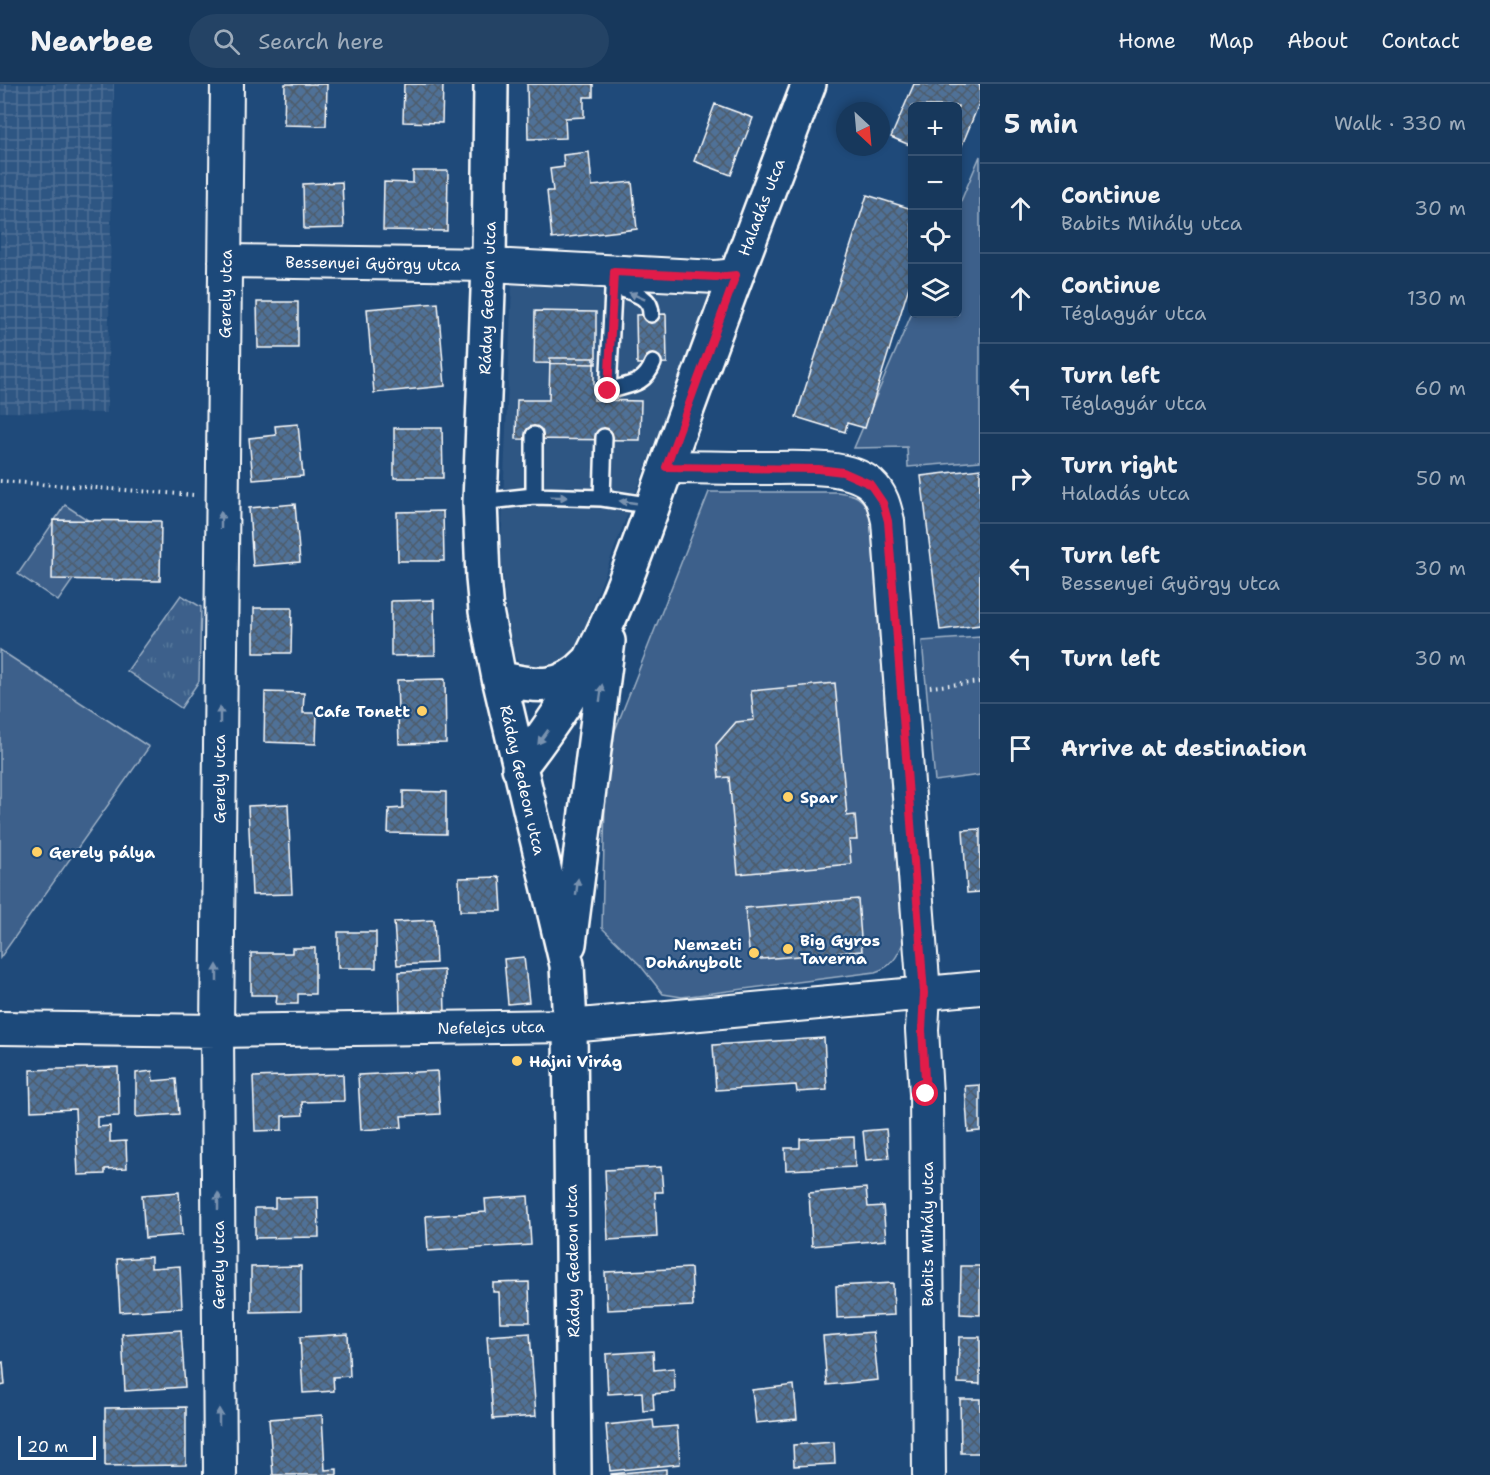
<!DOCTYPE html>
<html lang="en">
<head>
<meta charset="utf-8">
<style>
  :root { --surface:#17385c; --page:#244365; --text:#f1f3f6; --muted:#9eacbb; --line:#365272 }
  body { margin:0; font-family:"Shantell Sans",sans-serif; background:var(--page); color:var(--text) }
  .controls { position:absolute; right:18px; top:18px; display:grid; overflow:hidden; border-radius:9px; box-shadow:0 3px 9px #0003 }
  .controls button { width:54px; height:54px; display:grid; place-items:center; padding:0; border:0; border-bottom:2px solid var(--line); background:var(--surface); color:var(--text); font:30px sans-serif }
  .compass { position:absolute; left:836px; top:18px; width:54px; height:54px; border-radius:50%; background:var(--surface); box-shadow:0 3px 9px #0003; rotate:154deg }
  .scale { position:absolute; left:18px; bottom:15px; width:78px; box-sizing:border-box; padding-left:6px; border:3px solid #fff; border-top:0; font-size:16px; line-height:21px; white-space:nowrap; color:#fff; -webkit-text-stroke:4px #1f4a7a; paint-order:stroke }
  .stop { position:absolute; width:18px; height:18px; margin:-14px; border:4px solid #e11d48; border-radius:50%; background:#fff }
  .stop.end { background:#e11d48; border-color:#fff; box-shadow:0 2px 6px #0008 }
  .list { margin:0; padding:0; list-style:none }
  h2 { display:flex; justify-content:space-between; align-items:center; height:78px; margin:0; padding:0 24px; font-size:26px }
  h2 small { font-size:20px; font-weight:400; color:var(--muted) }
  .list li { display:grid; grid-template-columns:39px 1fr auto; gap:18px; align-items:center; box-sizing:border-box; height:90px; padding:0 24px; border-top:2px solid var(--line) }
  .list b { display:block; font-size:22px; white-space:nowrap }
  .list p { margin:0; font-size:20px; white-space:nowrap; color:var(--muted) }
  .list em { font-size:20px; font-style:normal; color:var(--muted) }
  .icon { flex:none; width:33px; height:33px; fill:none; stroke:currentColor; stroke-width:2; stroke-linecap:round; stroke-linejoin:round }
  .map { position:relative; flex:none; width:980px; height:1391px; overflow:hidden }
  header { display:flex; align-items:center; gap:36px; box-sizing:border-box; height:84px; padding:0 30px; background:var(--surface); border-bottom:2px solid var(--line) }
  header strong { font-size:28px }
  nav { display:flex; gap:33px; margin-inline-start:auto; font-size:21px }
  .search { width:420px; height:54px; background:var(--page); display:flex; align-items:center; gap:15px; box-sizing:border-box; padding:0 21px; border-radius:33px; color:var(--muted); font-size:22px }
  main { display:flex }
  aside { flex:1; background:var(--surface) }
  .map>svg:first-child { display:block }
  .built { fill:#2e5683 }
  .industrial { fill:url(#industrial-grid) }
  .grass { fill:#3c618b; stroke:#9eb0c5; stroke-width:1.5 }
  .park { fill:url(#park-tufts); stroke:#9eb0c5; stroke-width:1.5 }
  .building { fill:url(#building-cross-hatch); stroke:#fff; stroke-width:1.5 }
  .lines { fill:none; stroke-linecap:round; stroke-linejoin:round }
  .lane-casing { stroke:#fff; stroke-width:20 }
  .street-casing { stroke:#fff; stroke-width:36 }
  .secondary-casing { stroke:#fff; stroke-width:38 }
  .path { stroke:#fff; stroke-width:4; stroke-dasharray:1.5 4.5; stroke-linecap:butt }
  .lane { stroke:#1f4a7a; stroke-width:15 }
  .street { stroke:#1f4a7a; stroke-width:32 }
  .secondary { stroke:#1f4a7a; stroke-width:33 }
  .oneway { fill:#7992af }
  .route { stroke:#e11d48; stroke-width:8 }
  .poi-dot { fill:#ffd166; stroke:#1f4a7a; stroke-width:2 }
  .labels { text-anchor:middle; stroke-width:4.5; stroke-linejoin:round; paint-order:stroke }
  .street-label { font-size:16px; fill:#fff; stroke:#1f4a7a }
  .poi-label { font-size:16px; font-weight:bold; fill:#fff; stroke:#1f4a7a; text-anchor:start }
</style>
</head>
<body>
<header>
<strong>Nearbee</strong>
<div class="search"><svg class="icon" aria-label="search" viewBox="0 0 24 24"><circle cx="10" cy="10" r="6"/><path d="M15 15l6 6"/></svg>Search here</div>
<nav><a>Home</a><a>Map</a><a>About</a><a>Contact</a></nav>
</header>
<main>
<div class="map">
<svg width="980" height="1391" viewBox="0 0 980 1391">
  <defs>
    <pattern id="industrial-grid" width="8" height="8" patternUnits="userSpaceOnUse" patternTransform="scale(1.5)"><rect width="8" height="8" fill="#2e5683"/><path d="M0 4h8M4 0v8" fill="none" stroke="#4d6f96"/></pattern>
    <pattern id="park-tufts" width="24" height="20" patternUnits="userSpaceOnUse" patternTransform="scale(1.5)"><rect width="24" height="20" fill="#3c618b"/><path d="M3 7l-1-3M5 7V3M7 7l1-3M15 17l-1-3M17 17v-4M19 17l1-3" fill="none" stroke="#59799c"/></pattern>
    <pattern id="building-cross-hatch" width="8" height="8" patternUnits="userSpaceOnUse" patternTransform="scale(1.5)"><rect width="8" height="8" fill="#507197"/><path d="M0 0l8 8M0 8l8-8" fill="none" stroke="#4e5b6a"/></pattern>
  </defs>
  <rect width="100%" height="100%" fill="#1f4a7a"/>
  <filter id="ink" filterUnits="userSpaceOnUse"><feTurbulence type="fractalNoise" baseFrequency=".0167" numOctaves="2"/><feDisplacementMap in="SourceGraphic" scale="12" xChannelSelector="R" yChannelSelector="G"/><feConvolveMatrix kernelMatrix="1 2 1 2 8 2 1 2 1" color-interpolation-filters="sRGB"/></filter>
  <g filter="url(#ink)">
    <path class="built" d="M512,200L711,210L576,566L567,579L557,587L526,584L517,576L509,560L501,468Z"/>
    <path class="industrial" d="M0,0H114L107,329L0,328Z"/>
    <path class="grass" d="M980,72V377L908,383L907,363L854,364L912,229L958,230V124Z
      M709,408H837C856,410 862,413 870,430L903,859C897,874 891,883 875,888L682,913L663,910L640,881L602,844L606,675L612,654Z
      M65,421L106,448L58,517L18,490Z
      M980,553V691L935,697L922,557Z
      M0,566L149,663L0,874Z"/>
    <path class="park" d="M181,511L201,523L199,597L181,624L127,587Z"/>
    <path class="building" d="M285,0H327L326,42L284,41Z
      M404,0H443L442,39L403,38Z
      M527,0H593V13H584V33L565,34L566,54L528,55Z
      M914,0H980V17L958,71V22H912V62L891,53Z
      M715,20L753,34L731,91L694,77Z
      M589,68L592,102L632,98L637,145L552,155L547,107H553L550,85L564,83L563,71Z
      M413,87H448L447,147L383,146L384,98L413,99Z
      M342,98L344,144L304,145L303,100Z
      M867,111L912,125V193L865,344L847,339L845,348L796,333Z
      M257,218H298V264H258Z
      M438,219L445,302L374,309L367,225Z
      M535,227L596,228V280L534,279Z
      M666,230L667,279L637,280L636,231Z
      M550,274H594V316L641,317L640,356L516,355L517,316H549Z
      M298,340L303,392L253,396L249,354L276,351L275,342Z
      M394,344H442L443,394H394Z
      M980,385V541L940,546L921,392Z
      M295,420L300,478L253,482L249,424Z
      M443,427L444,477H398L397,428Z
      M53,436L161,437L160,497L52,495Z
      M434,516L435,571L391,572V517Z
      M254,524H292L291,569H254Z
      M445,595L446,659L399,660L397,596Z
      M835,599L847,732L855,731L857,756H849L851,780L738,790L729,693L719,694L716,661L736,638L754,636L751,607Z
      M265,608L304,609L303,629H317L316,660L264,658Z
      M403,707L446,708V750L388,749L389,725L403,724Z
      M288,720L292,810L252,811L248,722Z
      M980,745V808L967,809L963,746Z
      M500,793L502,827H460L459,794Z
      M858,815L862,867L761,875H757L749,866L745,824Z
      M434,836L436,879L397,881L394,838Z
      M338,848H376V884H338Z
      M292,864H315V910H298V920H276L277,911H251V869H292Z
      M524,873L529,918L508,920L504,875Z
      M444,886L445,932L400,933L399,888Z
      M824,954L827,1006L797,1008L796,1001L716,1006L713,961Z
      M118,983L119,1032L97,1033V1043L110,1042V1058L126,1057L127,1084L105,1085V1090L78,1091L75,1025L31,1027L30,986Z
      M152,987L153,997L176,995L179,1030L136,1033V989Z
      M437,987L440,1030L401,1032L402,1043L361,1046L358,991Z
      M343,990L344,1017L302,1018L303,1031L282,1032V1046L255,1047L253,993Z
      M980,1001V1047L968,1048L965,1002Z
      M886,1045L889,1074L866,1076L863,1047Z
      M854,1053L855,1083L786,1086L785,1064H800V1055Z
      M661,1083L663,1108H655L657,1153L608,1156L605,1086Z
      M866,1104L868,1123L883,1122L886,1156L812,1162L809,1109Z
      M179,1108L182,1151L145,1154L142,1111Z
      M528,1112L531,1161L428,1167L426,1132L486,1128L485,1115Z
      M318,1113L319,1153L255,1154V1124H275V1114Z
      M151,1173V1184L180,1182L182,1224L120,1228L117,1175Z
      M301,1182V1227L251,1228V1183Z
      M961,1182H980V1231L960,1230Z
      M691,1184L693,1222L607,1226L605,1188Z
      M529,1198L530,1238H500L499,1208H493V1199Z
      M893,1199L894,1231L837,1234L836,1202Z
      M181,1246L185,1303L125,1307L122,1250Z
      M873,1248L878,1296L827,1301L823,1252Z
      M530,1249L536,1332L493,1335L487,1252Z
      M348,1250L350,1292L333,1293L334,1307L303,1309L300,1253Z
      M959,1253H980V1300L958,1299Z
      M653,1267L654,1286L674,1284L675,1308L653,1310L654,1326L643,1327L642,1308L608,1310L606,1270Z
      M3,1278L5,1301L0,1302V1279Z
      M794,1301L797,1335L756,1339L752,1306Z
      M960,1315H980V1369H961Z
      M186,1323V1381L105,1382V1324Z
      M322,1331L325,1386L337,1385V1391H273L269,1335Z
      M653,1336L654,1344L677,1342L680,1380L610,1387L606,1341Z
      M834,1358L835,1380L794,1382L793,1361Z
      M666,1385V1391H611V1390Z"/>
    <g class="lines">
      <g class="lane-casing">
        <path id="lane" d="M614,188L608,307C629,300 644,302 653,279
          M613,202C629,208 651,210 651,230
          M534,351V412
          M602,414L604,353
          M480,418L534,412L602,414L653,422"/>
      </g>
      <g class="street-casing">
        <path id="street" d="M225,177L489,181L716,193L736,191
          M666,383C695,383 725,384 754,384C787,385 844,378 871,400C882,410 885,424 888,437L924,909L922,946L926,1010L929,1391
          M0,944L217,947L570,942L980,904
          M220,1391L217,947L227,0"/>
      </g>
      <g class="secondary-casing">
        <path id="secondary" d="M491,0L489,181L480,418L483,494L486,527L499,594L567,881L570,942L574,1391
          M499,594C536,602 560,608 588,578
          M519,684C546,649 571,614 591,574C630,496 656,410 686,328C726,218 767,109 809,0
          M569,860L608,557"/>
      </g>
      <path class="path" d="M0,397L194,411
        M930,603L980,598"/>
      <use href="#lane" class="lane"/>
      <use href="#street" class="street"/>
      <use href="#secondary" class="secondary"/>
    </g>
    <defs><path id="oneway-solid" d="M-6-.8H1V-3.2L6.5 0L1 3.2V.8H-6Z" transform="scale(1.5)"/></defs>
    <g class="oneway">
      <use href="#oneway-solid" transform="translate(637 212) rotate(-156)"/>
      <use href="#oneway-solid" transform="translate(559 413) rotate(2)"/>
      <use href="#oneway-solid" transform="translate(628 418) rotate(-172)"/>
      <use href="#oneway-solid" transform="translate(221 436) rotate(-90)"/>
      <use href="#oneway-solid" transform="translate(601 609) rotate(-82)"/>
      <use href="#oneway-solid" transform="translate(220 631) rotate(-90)"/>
      <use href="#oneway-solid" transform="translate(543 653) rotate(126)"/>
      <use href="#oneway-solid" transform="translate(577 803) rotate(-83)"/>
      <use href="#oneway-solid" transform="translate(217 889) rotate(-90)"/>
      <use href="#oneway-solid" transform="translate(218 1117) rotate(-90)"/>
      <use href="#oneway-solid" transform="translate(219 1333) rotate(-90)"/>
    </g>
  </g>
  <g class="lines" filter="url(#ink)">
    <path class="route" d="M608,307L614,188L716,193L736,191L666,383L818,385L843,388L870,400L883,419L888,437L924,909L922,946L926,1010"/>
  </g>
  <g class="poi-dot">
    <circle cx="422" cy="627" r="6"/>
    <circle cx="788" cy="713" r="6"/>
    <circle cx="37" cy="768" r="6"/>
    <circle cx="788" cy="865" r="6"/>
    <circle cx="754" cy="869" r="6"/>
    <circle cx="517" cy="977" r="6"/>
  </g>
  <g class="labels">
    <g class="street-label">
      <text transform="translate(761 123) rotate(-69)" y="6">Haladás utca</text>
      <text transform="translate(373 179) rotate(1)" y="6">Bessenyei György utca</text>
      <text transform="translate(225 210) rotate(-89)" y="6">Gerely utca</text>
      <text transform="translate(487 214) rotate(-88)" y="6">Ráday Gedeon utca</text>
      <text transform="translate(219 695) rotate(-90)" y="6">Gerely utca</text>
      <text transform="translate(523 696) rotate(77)" y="6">Ráday Gedeon utca</text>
      <text transform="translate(491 943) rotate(-1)" y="6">Nefelejcs utca</text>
      <text transform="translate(927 1150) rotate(-90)" y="6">Babits Mihály utca</text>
      <text transform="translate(572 1177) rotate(-91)" y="6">Ráday Gedeon utca</text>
      <text transform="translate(218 1181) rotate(-90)" y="6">Gerely utca</text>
    </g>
    <g class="poi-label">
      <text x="410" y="633" text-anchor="end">Cafe Tonett</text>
      <text x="800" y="719">Spar</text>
      <text x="49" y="774">Gerely pálya</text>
      <text x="800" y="862">Big Gyros<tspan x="800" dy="18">Taverna</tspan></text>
      <text x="742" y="866" text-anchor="end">Nemzeti<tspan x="742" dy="18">Dohánybolt</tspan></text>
      <text x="529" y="983">Hajni Virág</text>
    </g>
  </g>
</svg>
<div class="controls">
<button>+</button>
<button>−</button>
<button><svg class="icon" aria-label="locate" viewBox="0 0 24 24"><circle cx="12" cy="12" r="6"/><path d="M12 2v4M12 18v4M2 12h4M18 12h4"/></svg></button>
<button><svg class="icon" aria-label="layers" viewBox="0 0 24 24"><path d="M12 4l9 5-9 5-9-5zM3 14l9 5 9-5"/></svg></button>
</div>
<svg class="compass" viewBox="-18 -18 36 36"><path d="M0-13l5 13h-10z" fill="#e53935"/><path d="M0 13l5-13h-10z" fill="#9eacbb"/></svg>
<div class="scale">20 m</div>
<div class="stop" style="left:926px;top:1010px"></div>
<div class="stop end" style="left:608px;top:307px"></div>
</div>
<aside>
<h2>5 min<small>Walk · 330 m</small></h2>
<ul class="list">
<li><svg class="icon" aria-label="ahead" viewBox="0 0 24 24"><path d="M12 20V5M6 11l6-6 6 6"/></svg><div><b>Continue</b><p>Babits Mihály utca</p></div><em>30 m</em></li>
<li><svg class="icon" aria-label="ahead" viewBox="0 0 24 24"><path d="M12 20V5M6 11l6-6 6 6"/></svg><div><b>Continue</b><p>Téglagyár utca</p></div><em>130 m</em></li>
<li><svg class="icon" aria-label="left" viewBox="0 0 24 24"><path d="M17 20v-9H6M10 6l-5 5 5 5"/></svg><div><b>Turn left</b><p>Téglagyár utca</p></div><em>60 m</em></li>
<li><svg class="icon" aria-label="right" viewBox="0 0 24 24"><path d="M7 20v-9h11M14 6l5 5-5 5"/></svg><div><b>Turn right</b><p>Haladás utca</p></div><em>50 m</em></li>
<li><svg class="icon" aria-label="left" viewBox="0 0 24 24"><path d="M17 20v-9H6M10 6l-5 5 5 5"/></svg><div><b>Turn left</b><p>Bessenyei György utca</p></div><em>30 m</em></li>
<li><svg class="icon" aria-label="left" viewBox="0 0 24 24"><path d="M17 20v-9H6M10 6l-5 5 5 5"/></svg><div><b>Turn left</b></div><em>30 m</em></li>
<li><svg class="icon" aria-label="arrive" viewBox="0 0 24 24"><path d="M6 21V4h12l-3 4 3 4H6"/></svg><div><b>Arrive at destination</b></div></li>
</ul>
</aside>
</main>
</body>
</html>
